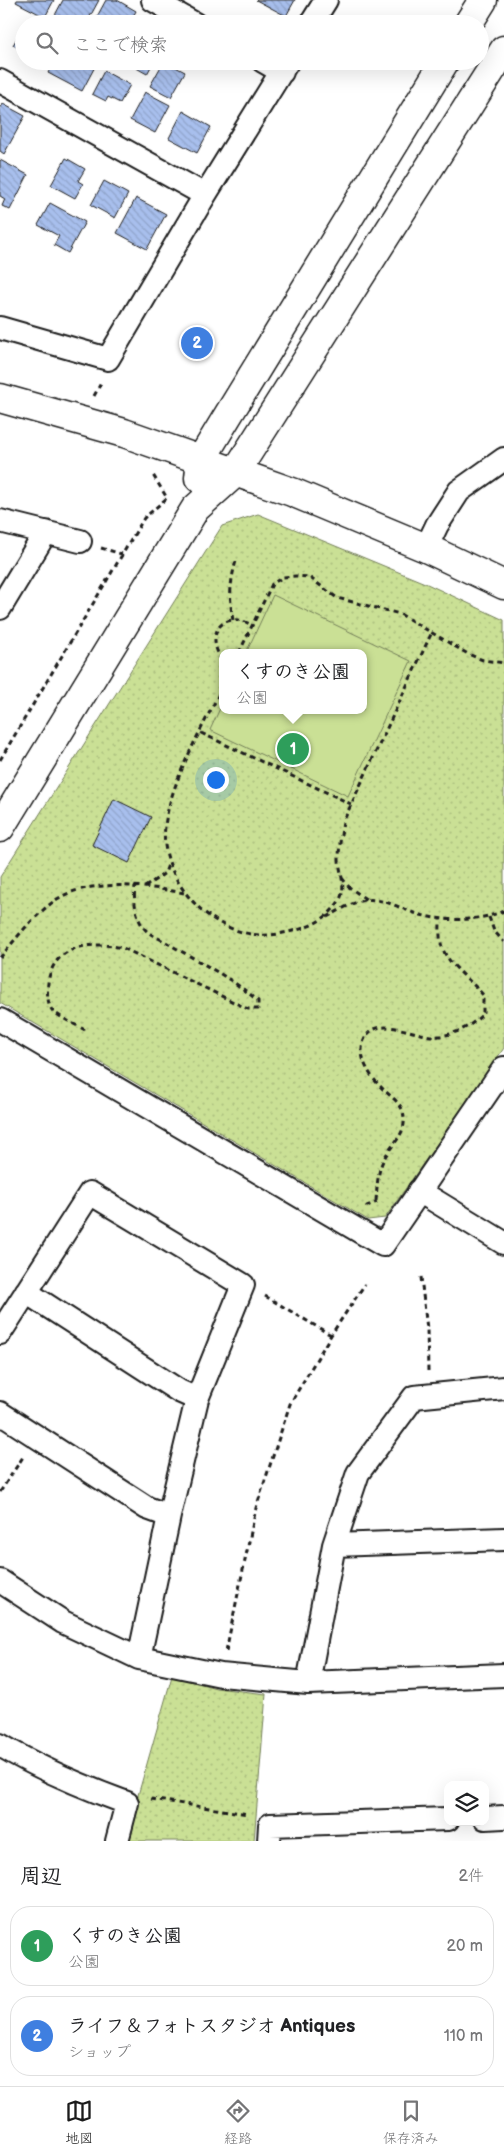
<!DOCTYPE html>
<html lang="ja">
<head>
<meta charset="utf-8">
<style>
  :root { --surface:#fff; --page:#f6f6f6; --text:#202124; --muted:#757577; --line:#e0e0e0; --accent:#1c1c1c }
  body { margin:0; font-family:"Balsamiq Sans","Klee One",sans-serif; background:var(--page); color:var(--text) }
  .controls { position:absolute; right:15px; bottom:15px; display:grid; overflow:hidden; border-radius:10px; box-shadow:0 5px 20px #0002 }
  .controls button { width:45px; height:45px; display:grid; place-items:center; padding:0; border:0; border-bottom:1px solid var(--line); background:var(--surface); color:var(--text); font:25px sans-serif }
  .you { position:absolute; left:215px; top:779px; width:18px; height:18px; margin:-12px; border:4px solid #fff; border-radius:50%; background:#1a73e8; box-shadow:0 0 0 8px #1a73e833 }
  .badge { display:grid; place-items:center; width:32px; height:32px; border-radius:50%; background:var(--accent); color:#fff; font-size:16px; font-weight:700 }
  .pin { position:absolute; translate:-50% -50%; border:2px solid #fff; box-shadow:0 1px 5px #0006 }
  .popup { position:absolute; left:219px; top:649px; width:148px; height:65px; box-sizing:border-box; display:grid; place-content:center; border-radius:10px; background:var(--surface); filter:drop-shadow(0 1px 4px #0005); font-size:16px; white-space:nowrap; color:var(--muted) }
  .popup b { font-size:19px; color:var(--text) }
  .popup::after { content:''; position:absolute; left:50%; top:100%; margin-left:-10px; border:10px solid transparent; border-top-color:var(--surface) }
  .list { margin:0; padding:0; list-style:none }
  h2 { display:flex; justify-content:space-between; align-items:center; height:65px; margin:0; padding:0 20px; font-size:21px }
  h2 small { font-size:16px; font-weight:400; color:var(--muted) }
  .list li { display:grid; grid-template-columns:32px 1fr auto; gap:15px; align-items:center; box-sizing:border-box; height:80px; margin:0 10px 10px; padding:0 10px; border:1px solid var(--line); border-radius:20px }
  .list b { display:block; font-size:19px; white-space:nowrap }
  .list p { margin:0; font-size:16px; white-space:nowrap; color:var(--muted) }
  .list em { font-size:16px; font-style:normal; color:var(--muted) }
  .icon { flex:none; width:28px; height:28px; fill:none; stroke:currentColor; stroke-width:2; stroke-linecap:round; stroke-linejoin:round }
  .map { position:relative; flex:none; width:504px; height:1841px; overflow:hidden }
  .search { position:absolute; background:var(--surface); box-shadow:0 5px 20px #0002; left:15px; right:15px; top:15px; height:55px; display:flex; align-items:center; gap:12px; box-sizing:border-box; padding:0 18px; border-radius:28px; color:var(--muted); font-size:19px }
  .sheet { height:245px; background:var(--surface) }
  nav { display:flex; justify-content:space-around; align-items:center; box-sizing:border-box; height:70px; border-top:1px solid var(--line); background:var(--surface); font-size:14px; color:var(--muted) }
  nav a { display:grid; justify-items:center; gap:2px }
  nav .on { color:var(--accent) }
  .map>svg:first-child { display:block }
  .park { fill:url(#park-dots); stroke:#737e58; fill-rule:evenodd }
  .pitch { fill:#cae095; stroke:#737e58 }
  .building { fill:url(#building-back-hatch); stroke:#1c1c1c }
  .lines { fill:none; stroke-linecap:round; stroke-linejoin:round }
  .street-casing { stroke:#1c1c1c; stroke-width:26 }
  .secondary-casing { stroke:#1c1c1c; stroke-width:31 }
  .path { stroke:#1c1c1c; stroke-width:3; stroke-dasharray:5 4; stroke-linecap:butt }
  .street { stroke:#fff; stroke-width:22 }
  .secondary { stroke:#fff; stroke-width:28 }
</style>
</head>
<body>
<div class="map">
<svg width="504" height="1841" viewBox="0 0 504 1841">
  <defs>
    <pattern id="park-dots" width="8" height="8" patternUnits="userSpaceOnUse" patternTransform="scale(1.25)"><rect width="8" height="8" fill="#cae095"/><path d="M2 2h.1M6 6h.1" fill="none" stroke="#adc080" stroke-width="1.8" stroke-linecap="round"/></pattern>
    <pattern id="building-back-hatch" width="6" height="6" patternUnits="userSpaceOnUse" patternTransform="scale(1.25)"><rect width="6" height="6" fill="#a8bfed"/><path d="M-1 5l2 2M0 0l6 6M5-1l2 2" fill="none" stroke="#90a4cb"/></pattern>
  </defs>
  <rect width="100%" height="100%" fill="#fff"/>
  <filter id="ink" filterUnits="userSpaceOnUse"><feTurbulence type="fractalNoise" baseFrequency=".02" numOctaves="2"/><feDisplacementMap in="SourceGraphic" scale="10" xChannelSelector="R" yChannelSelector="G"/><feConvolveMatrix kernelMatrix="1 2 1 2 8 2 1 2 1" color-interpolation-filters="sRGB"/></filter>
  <g filter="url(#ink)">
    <path class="park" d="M258,514L425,583L504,620V1048L385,1218L368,1220L0,1003V877L222,526ZM223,653H363V710H223Z
      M172,1676L216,1688L266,1694L254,1841H125Z"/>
    <path class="pitch" d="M273,595L411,661L348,796L210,730L223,702V710H363V653H246Z"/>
    <path class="building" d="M17,0H54L45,17L16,2Z
      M63,0H99L86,24H68L54,17Z
      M106,0H117L136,11L129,24H93Z
      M256,0H295L286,16Z
      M24,26V51L13,45Z
      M54,61H98L82,91L48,73Z
      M124,61H154L147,74Z
      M164,61L185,72L171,97L150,86Z
      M104,71L130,85L120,103L108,97L106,101L92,94Z
      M145,92L170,105L155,133L130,120Z
      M3,104L25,116L4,154L0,151V109Z
      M183,111L211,127L197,153L169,138Z
      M66,158L85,169L78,181L83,184L75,198L51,185Z
      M0,160L28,175L10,210L2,206L5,199L0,196Z
      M104,181L128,194L115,218L91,205Z
      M136,198L166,214L147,249L117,233Z
      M50,203L85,222L68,253L54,245L59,236L38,225Z
      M114,799L151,817L129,863L92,845Z"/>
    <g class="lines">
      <g class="street-casing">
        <path id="street" d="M153,0L195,24
          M311,24L326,0
          M263,61L282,72
          M0,81L205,195
          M0,328L108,359L205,195L288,61
          M0,521L80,541
          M426,548L437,525L459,491L504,459
          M0,608L46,532
          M0,1020L383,1245L504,1068
          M419,1191L504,1243
          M26,1292L179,1391L197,1399
          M0,1333L90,1193L243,1285L197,1399L169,1516L139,1658
          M0,1413L147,1508L169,1516
          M334,1545L504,1539
          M0,1581L63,1622L139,1658L221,1675L308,1683L504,1675
          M308,1683L334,1545L358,1473L414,1397L504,1388
          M0,1745C40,1769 83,1787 127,1803L117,1841
          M485,1818L504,1817
          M269,1841L270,1825L448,1819"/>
      </g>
      <g class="secondary-casing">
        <path id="secondary" d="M468,24L483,0
          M0,398L124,433L292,492L426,548L504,585
          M199,478L201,460L227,417L445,61
          M0,828L195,509L235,473L504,50"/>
      </g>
      <path class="path" d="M94,396L101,383
        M101,548L122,554
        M233,620C229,599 230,582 236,561
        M239,653L272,584L283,577L296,576L309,577L337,598L400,614L468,654L483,660L504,663
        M223,660C211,648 211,622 233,620C240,619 246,622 252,625
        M223,686C203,727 159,800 165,845C171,890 213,932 259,935C272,936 284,933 297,930C315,925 329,917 339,901C347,888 340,874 339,860C339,847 341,835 343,822L432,632
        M201,733L351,804
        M0,760L144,518L167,498L153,475
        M342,878L349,887L367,900
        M145,887L165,873L169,862
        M327,917C339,911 352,902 365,900C384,897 404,911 421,915C447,922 479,921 504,911
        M489,917L494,931L504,942
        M0,958C16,938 33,917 53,902C85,877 147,886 184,893
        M85,1030C76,1025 57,1016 52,1010C47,1003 47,991 48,983C53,944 92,941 123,948L248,1009H258V1001C232,978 199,962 169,944C163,940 155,937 149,933C136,923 133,901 135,886
        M376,1201C377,1188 377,1176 382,1163C390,1143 411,1134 402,1109C398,1101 390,1096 384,1090C372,1079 358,1060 363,1043C373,1010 418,1039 439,1036C457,1034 471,1026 483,1014V995C471,980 448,965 442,947C439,939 440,927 440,919
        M366,1205L367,1206L377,1202
        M421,1277L427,1329L428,1371
        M265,1296L331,1335
        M0,1492L23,1457
        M226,1651L256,1508L290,1404L331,1335L365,1284
        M151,1799L248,1814"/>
      <use href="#street" class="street"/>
      <use href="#secondary" class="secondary"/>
    </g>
  </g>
</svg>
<div class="controls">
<button><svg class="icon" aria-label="layers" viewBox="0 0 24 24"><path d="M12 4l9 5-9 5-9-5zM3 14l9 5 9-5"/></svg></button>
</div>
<div class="you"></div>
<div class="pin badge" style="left:293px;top:749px;background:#2e9e5b">1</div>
<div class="popup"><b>くすのき公園</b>公園</div>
<div class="pin badge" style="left:197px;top:343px;background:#3f7fe0">2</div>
<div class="search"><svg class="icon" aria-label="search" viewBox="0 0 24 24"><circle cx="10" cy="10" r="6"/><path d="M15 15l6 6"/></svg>ここで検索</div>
</div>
<section class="sheet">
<h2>周辺<small>2件</small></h2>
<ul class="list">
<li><span class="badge" style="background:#2e9e5b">1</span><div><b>くすのき公園</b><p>公園</p></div><em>20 m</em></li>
<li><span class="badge" style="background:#3f7fe0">2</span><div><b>ライフ＆フォトスタジオ Antiques</b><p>ショップ</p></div><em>110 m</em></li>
</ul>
</section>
<nav>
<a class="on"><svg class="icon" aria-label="map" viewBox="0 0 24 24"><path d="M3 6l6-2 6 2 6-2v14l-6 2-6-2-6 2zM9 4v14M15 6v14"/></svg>地図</a>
<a><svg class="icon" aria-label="directions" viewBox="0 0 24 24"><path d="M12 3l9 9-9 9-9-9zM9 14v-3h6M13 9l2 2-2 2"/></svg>経路</a>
<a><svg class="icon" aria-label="saved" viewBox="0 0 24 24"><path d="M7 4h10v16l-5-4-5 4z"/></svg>保存済み</a>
</nav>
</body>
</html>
